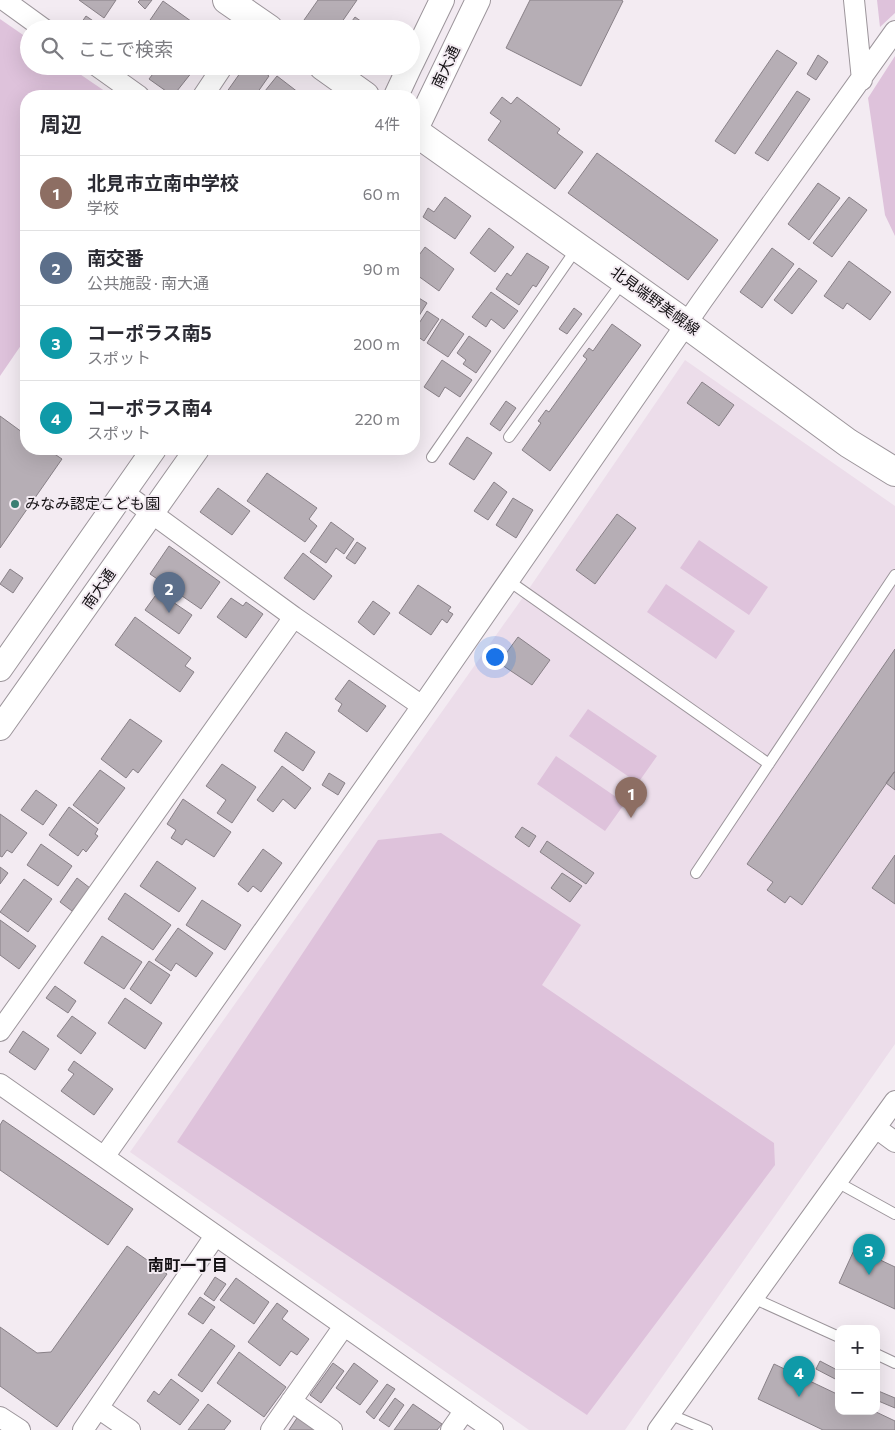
<!DOCTYPE html>
<html lang="ja">
<head>
<meta charset="utf-8">
<style>
  :root { --surface:#fff; --page:#f7f7f7; --text:#2b2b33; --muted:#7c7c81; --line:#e1e1e2; --accent:#3a7e72 }
  body { margin:0; font-family:Commissioner,"Noto Sans JP",sans-serif; background:var(--page); color:var(--text) }
  .controls { position:absolute; right:15px; bottom:15px; display:grid; overflow:hidden; border-radius:10px; box-shadow:0 5px 20px #0002 }
  .controls button { width:45px; height:45px; display:grid; place-items:center; padding:0; border:0; border-bottom:1px solid var(--line); background:var(--surface); color:var(--text); font:25px sans-serif }
  .you { position:absolute; left:494px; top:656px; width:18px; height:18px; margin:-12px; border:4px solid #fff; border-radius:50%; background:#1a73e8; box-shadow:0 0 0 8px #1a73e833 }
  .badge { display:grid; place-items:center; width:32px; height:32px; border-radius:50%; background:var(--accent); color:#fff; font-size:16px; font-weight:700 }
  .pin { position:absolute; translate:-50% -41px; filter:drop-shadow(0 1px 2px #0008) }
  .pin::after { content:''; position:absolute; top:26px; width:18px; height:15px; background:inherit; clip-path:polygon(0 0,100% 0,50% 100%) }
  .list { margin:0; padding:0; list-style:none }
  h2 { display:flex; justify-content:space-between; align-items:center; height:65px; margin:0; padding:0 20px; font-size:21px }
  h2 small { font-size:16px; font-weight:400; color:var(--muted) }
  .list li { display:grid; grid-template-columns:32px 1fr auto; gap:15px; align-items:center; box-sizing:border-box; height:75px; padding:0 20px; border-top:1px solid var(--line) }
  .list b { display:block; font-size:19px; white-space:nowrap }
  .list p { margin:0; font-size:16px; white-space:nowrap; color:var(--muted) }
  .list em { font-size:16px; font-style:normal; color:var(--muted) }
  .icon { flex:none; width:28px; height:28px; fill:none; stroke:currentColor; stroke-width:2; stroke-linecap:round; stroke-linejoin:round }
  .map { position:relative; flex:none; width:895px; height:1430px; overflow:hidden }
  .search { position:absolute; background:var(--surface); box-shadow:0 5px 20px #0002; left:20px; top:20px; width:400px; height:55px; display:flex; align-items:center; gap:12px; box-sizing:border-box; padding:0 18px; border-radius:28px; color:var(--muted); font-size:19px }
  .panel { position:absolute; background:var(--surface); box-shadow:0 5px 20px #0002; left:20px; top:90px; width:400px; height:365px; border-radius:20px }
  .map>svg:first-child { display:block }
  .built { fill:#ecddea }
  .green { fill:#dec2db }
  .building { fill:#b6aeb5; stroke:#888087 }
  .lines { fill:none; stroke-linecap:round; stroke-linejoin:round }
  .service-casing { stroke:#9c959b; stroke-width:12 }
  .minor-casing { stroke:#9c959b; stroke-width:22 }
  .tertiary-casing { stroke:#9c959b; stroke-width:26 }
  .primary-casing { stroke:#9c959b; stroke-width:30 }
  .service { stroke:#fff; stroke-width:10 }
  .minor { stroke:#fff; stroke-width:20 }
  .tertiary { stroke:#fff; stroke-width:24 }
  .primary { stroke:#fff; stroke-width:28 }
  .poi-dot { fill:#3a7e72; stroke:#f3ebf2; stroke-width:2 }
  .labels { text-anchor:middle; stroke-width:4; stroke-linejoin:round; paint-order:stroke }
  .street-label { font-size:15px; fill:#120f12; stroke:#f3ebf2 }
  .poi-label { font-size:15px; fill:#120f12; stroke:#f3ebf2; text-anchor:start }
  .neighbourhood-label { font-size:16px; font-weight:bold; fill:#120f12; stroke:#f3ebf2 }
</style>
</head>
<body>
<div class="map">
<svg width="895" height="1430" viewBox="0 0 895 1430">
  <rect width="100%" height="100%" fill="#f3ebf2"/>
  <path class="built" d="M685,360L895,506V1044L625,1430H529L130,1152L526,593Z"/>
  <path class="green" d="M877,0H895V13L880,27Z
    M0,19L29,39V66H68L112,96H26V338L0,376Z
    M895,56V236L885,215L868,98Z
    M699,540L768,587L749,615L680,568Z
    M666,584L735,631L716,659L647,612Z
    M588,709L657,756L638,783L569,736Z
    M556,756L625,803L605,831L537,784Z
    M441,833L581,925L542,985L774,1143L775,1165L587,1415L177,1142L378,840Z"/>
  <path class="building" d="M79,0H116L104,18Z
    M140,0H152L145,9L138,2Z
    M318,0H357L337,29H316L304,20Z
    M530,0H621L623,1L581,86L506,48Z
    M163,1L202,29H168L160,24L157,29H150L146,26Z
    M86,16L105,29H77Z
    M355,17L372,29H346Z
    M777,50L797,63L735,154L715,141Z
    M818,55L828,62L816,80L807,74Z
    M136,66H147L143,71Z
    M159,66H195L196,67L173,96L149,79Z
    M245,66H256L269,76L255,96H231L226,93Z
    M277,76L303,96H261Z
    M797,91L810,99L768,161L755,153Z
    M502,97L511,104L517,97L560,129L557,133L583,152L555,189L488,140L501,121L490,113Z
    M597,153L718,240L688,280L568,193Z
    M818,183L840,198L809,240L788,224Z
    M445,197L471,216L455,239L423,217L428,208L434,212Z
    M849,197L867,210L832,257L813,243Z
    M489,228L514,247L495,272L470,253Z
    M425,247L454,269L439,291L414,273L419,267L414,262Z
    M772,248L794,264L762,308L740,292Z
    M527,253L549,267L536,287L533,285L519,305L496,289L507,273L511,276Z
    M849,261L891,292L870,320L847,303L843,309L824,296Z
    M799,268L817,281L792,314L774,300Z
    M491,292L518,311L504,329L491,319L486,327L472,317Z
    M414,295L427,303L414,324Z
    M574,308L582,314L567,334L559,329Z
    M427,311L439,319L424,341L414,334V331Z
    M442,319L464,334L448,357L427,343Z
    M612,324L641,345L550,471L522,450L541,423L538,421L546,410L549,412L587,359L583,356L589,348L593,351Z
    M469,336L491,351L476,373L463,364L466,360L457,353Z
    M442,360L472,380L460,397L445,387L439,397L424,387Z
    M702,382L734,405L719,426L687,403Z
    M506,401L516,408L500,431L490,424Z
    M0,416L26,435V449H47L62,459L0,548Z
    M467,437L492,453L474,480L449,464Z
    M267,473L317,508L309,519L317,526L305,542L247,501Z
    M494,482L507,492L488,520L474,511Z
    M218,488L250,511L232,535L200,512Z
    M513,498L533,510L516,538L496,525Z
    M617,514L636,528L595,584L576,570Z
    M331,522L354,539L344,554L336,548L326,563L310,552Z
    M357,542L366,548L355,564L346,558Z
    M169,546L220,582L201,609L150,574Z
    M303,553L332,576L314,600L284,578Z
    M10,569L23,578L13,593L0,584Z
    M418,585L451,607L448,611L453,614L447,623L442,619L431,635L399,613Z
    M158,592L192,615L179,634L145,610Z
    M231,598L243,606L246,602L263,614L246,638L217,617Z
    M373,601L390,613L374,635L358,622Z
    M135,617L191,658L185,666L194,672L180,692L115,645Z
    M518,637L550,660L532,685L499,663Z
    M895,649V771L802,905L790,896L785,903L767,890L773,882L747,864Z
    M349,680L386,706L367,732L338,711L342,704L335,699Z
    M130,719L162,741L138,773L133,769L126,778L101,759Z
    M286,732L315,752L303,771L274,751Z
    M222,764L256,787L232,823L217,813L226,800L206,786Z
    M282,766L311,788L295,809L283,799L273,812L257,800Z
    M100,770L125,788L98,824L73,805Z
    M894,772L895,773V790L886,783Z
    M329,773L345,783L338,795L322,785Z
    M36,790L57,805L43,825L21,810Z
    M183,799L231,832L214,857L186,839L182,845L171,838L176,830L167,824Z
    M69,807L98,829L95,834L98,836L86,852L83,849L78,856L49,835Z
    M0,814L27,833L12,853L7,850L2,857L0,856Z
    M522,827L536,836L529,847L515,837Z
    M547,841L594,873L586,884L540,852Z
    M41,844L72,866L58,886L27,865Z
    M263,849L282,863L261,892L253,886L248,892L238,884Z
    M895,855V904L872,888Z
    M157,861L196,888L179,912L140,886Z
    M0,867L8,873L0,884Z
    M562,873L582,886L570,902L551,888Z
    M77,878L90,888L72,911L60,902Z
    M24,879L52,899L28,932L0,912Z
    M125,893L171,925L153,950L108,919Z
    M202,900L241,925L225,950L186,925Z
    M0,920L36,946L19,969L0,955Z
    M178,928L213,953L196,977L176,963L171,971L155,960Z
    M102,936L142,962L124,989L84,963Z
    M149,961L170,975L151,1004L130,989Z
    M55,986L76,1001L68,1013L46,998Z
    M125,998L162,1023L145,1049L108,1023Z
    M72,1016L96,1033L81,1054L57,1036Z
    M23,1031L49,1049L35,1070L9,1052Z
    M74,1061L113,1089L94,1115L61,1091L74,1074L68,1070Z
    M3,1120L133,1209L108,1245L0,1170V1125Z
    M127,1246L167,1274L57,1427L0,1386V1327L37,1353L51,1352Z
    M855,1248L895,1267V1309L839,1283Z
    M215,1277L226,1284L214,1301L204,1294Z
    M236,1278L269,1302L254,1324L220,1300Z
    M200,1297L215,1307L203,1324L188,1314Z
    M277,1303L288,1311L282,1319L309,1339L297,1355L291,1351L280,1366L248,1342Z
    M211,1329L235,1346L202,1392L178,1375Z
    M239,1352L286,1387L264,1417L217,1383Z
    M820,1361L839,1371V1381L816,1369Z
    M333,1363L344,1371L321,1403L310,1395Z
    M354,1363L378,1381L360,1405L336,1388Z
    M774,1364L839,1395V1411H874L895,1421V1430H823L758,1399Z
    M171,1379L199,1400L180,1425L147,1401L154,1391L159,1395Z
    M387,1384L395,1389L374,1419L366,1412Z
    M876,1390L895,1398V1408L876,1400Z
    M395,1398L404,1405L389,1427L379,1420Z
    M208,1404L231,1421L224,1430H188Z
    M413,1404L442,1424L437,1430H394Z
    M297,1418L316,1430H289Z"/>
  <g class="lines">
    <g class="service-casing">
      <path id="service" d="M509,437L624,280
        M432,457L577,248
        M509,581L769,764
        M696,873L895,575
        M837,1182L895,1214
        M753,1298L839,1337
        M876,1354L895,1363
        M669,1414L707,1430"/>
    </g>
    <g class="minor-casing">
      <path id="minor" d="M4,0L44,29
        M854,0L862,80
        M97,66L139,96
        M203,96L223,66
        M124,493L294,617L422,706
        M0,1031L294,617
        M0,1084L493,1430
        M876,1128L895,1142
        M104,1157L422,706L702,301L895,31
        M291,1401L332,1430
        M98,1408L130,1430
        M0,1417L20,1430
        M83,1430L215,1236
        M271,1430L344,1326
        M451,1430L465,1410
        M658,1430L895,1101"/>
    </g>
    <g class="tertiary-casing">
      <path id="tertiary" d="M411,64L442,0
        M396,96L410,66
        M414,133L478,0
        M0,669L154,449
        M0,728L197,449"/>
    </g>
    <g class="primary-casing">
      <path id="primary" d="M227,0L269,29
        M323,66L365,96
        M414,131L686,324L848,443L895,472"/>
    </g>
    <use href="#service" class="service"/>
    <use href="#minor" class="minor"/>
    <use href="#tertiary" class="tertiary"/>
    <use href="#primary" class="primary"/>
  </g>
  <circle class="poi-dot" cx="15" cy="504" r="5"/>
  <g class="labels">
    <g class="street-label">
      <text transform="translate(446 67) rotate(-65)" y="5">南大通</text>
      <text transform="translate(655 301) rotate(36)" y="5">北見端野美幌線</text>
      <text transform="translate(99 589) rotate(-55)" y="5">南大通</text>
    </g>
    <g class="poi-label">
      <text x="25" y="509">みなみ認定こども園</text>
    </g>
    <g class="neighbourhood-label">
      <text x="188" y="1271">南町一丁目</text>
    </g>
  </g>
</svg>
<div class="controls">
<button>+</button>
<button>−</button>
</div>
<div class="you"></div>
<div class="pin badge" style="left:631px;top:818px;background:#8d6e63">1</div>
<div class="pin badge" style="left:169px;top:613px;background:#5c6f8a">2</div>
<div class="pin badge" style="left:869px;top:1275px;background:#0f9aa8">3</div>
<div class="pin badge" style="left:799px;top:1397px;background:#0f9aa8">4</div>
<div class="search"><svg class="icon" aria-label="search" viewBox="0 0 24 24"><circle cx="10" cy="10" r="6"/><path d="M15 15l6 6"/></svg>ここで検索</div>
<section class="panel">
<h2>周辺<small>4件</small></h2>
<ul class="list">
<li><span class="badge" style="background:#8d6e63">1</span><div><b>北見市立南中学校</b><p>学校</p></div><em>60 m</em></li>
<li><span class="badge" style="background:#5c6f8a">2</span><div><b>南交番</b><p>公共施設 · 南大通</p></div><em>90 m</em></li>
<li><span class="badge" style="background:#0f9aa8">3</span><div><b>コーポラス南5</b><p>スポット</p></div><em>200 m</em></li>
<li><span class="badge" style="background:#0f9aa8">4</span><div><b>コーポラス南4</b><p>スポット</p></div><em>220 m</em></li>
</ul>
</section>
</div>
</body>
</html>
